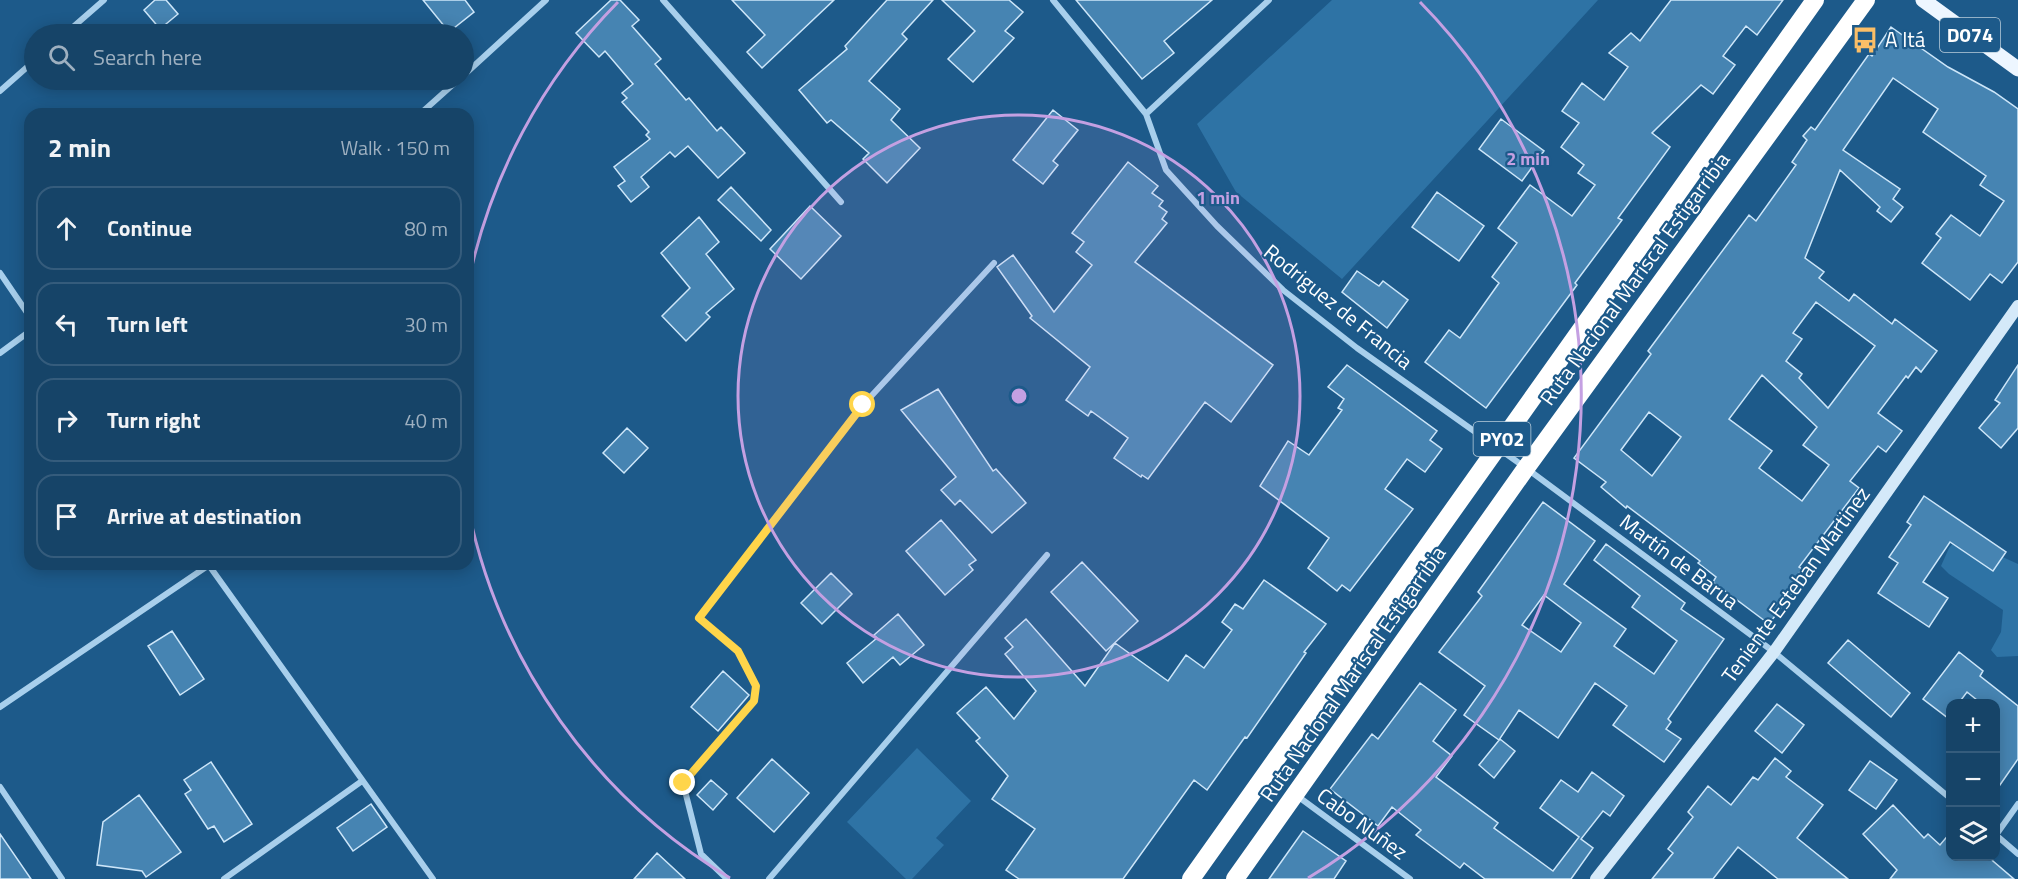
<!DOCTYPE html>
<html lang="en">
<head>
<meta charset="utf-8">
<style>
  :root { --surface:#164468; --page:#1f4b6e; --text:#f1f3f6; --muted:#9eb0c0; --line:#355c7c }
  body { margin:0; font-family:"Titillium Web",sans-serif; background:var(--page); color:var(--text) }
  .controls { position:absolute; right:18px; bottom:18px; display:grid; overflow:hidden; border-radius:12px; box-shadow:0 3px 15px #0003 }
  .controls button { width:54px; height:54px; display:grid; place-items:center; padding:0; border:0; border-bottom:2px solid var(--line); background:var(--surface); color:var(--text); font:30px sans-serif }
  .stop { position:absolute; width:18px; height:18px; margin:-14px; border:4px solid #ffd54a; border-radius:50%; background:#fff }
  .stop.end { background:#ffd54a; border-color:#fff; box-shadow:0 2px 6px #0008 }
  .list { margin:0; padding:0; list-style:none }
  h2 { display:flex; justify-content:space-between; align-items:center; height:78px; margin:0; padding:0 24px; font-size:26px }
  h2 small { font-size:20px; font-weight:400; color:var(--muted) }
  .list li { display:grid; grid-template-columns:39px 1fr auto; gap:18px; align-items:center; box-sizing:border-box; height:84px; margin:0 12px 12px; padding:0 12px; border:2px solid var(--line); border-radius:18px }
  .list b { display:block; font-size:22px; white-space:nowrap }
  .list em { font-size:20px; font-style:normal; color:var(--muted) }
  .icon { flex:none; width:33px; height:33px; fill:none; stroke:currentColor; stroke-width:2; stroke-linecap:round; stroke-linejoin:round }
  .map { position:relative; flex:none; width:2018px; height:879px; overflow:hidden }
  .search { position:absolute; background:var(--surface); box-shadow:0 3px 15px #0003; left:24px; top:24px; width:450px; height:66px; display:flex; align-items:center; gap:15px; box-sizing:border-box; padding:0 21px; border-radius:33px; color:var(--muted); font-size:22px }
  .panel { position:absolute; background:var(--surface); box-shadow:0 3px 15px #0003; left:24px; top:108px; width:450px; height:462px; border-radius:18px }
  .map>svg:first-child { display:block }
  .green { fill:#2e73a5 }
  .building { fill:#4684b2; stroke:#cde6f9; stroke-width:1.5; fill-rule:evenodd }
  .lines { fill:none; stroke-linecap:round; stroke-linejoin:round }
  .street { stroke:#a8cfec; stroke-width:6 }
  .secondary { stroke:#d4e9f9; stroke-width:12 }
  .primary { stroke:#edf6ff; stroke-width:15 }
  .highway { stroke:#fff; stroke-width:18 }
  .route { stroke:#ffd54a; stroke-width:8 }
  .ring { fill:none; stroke:#c4a0e2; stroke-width:3 }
  .labels { text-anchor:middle; stroke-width:4.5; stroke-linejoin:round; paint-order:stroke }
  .shield { fill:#1d5a8a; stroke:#bbcedc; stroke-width:1.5 }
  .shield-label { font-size:20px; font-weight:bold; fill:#fff }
  .poi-label { font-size:21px; fill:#fff; stroke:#1d5a8a; text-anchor:start }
  .street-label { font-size:21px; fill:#fff; stroke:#1d5a8a }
  .centre { fill:#c4a0e2; stroke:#1d5a8a; stroke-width:3 }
  .ring-label { font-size:18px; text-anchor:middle; font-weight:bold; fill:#c4a0e2; stroke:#1d5a8a; stroke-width:4.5; stroke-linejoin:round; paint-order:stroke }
</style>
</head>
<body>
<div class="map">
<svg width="2018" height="879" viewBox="0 0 2018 879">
  <rect width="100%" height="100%" fill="#1d5a8a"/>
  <path class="green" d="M1332,0H1598L1342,279L1236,192L1197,124Z
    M1965,540L2018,564V656L1997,657L1991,650L2001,632L2003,610L1949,574L1941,566L1949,548L1955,541Z
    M917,748L971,801L936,838L944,845L912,879H906L847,822Z"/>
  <path class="building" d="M155,0H166L178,14L160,29L144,10Z
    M423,0H465L474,12L449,32Z
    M611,0H620L639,20L632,26L661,59L655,64L686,100L689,98L717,131L721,127L745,153L718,178L688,146L675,157L670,152L641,177L649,187L631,202L618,186L625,181L614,167L650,139L646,135L649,132L622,102L627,98L622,93L633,84L605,51L599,57L576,33Z
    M732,0H834L762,68L747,52L765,35Z
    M887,0H933L902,34L907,39L869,81L900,109L891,120L920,148L887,183L863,159L869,153L831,120L827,123L799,90L847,49L845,46Z
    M942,0H1009L1023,12L1005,31L1014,38L973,82L948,59L975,31Z
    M1076,0H1212L1164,41L1174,53L1142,79Z
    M1671,0H1783L1757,35L1746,26L1723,56L1735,65L1713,94L1701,85L1652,133L1670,147L1618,218L1622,220L1575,283L1577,285L1486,408L1425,362L1449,330L1460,338L1499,283L1492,277L1517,243L1498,228L1530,185L1572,216L1595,185L1578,173L1584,165L1561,147L1579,123L1562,111L1582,83L1604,100L1628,67L1609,53L1631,33L1640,41Z
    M1891,27L1948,67L1994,92L2018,109V262L2002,283L1990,274L1970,300L1922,263L1941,238L1936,234L1951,215L1980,236L2004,201L1980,185L1986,176L1923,132L1938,109L1893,78L1843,150L1900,189L1893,199L1903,207L1891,222L1877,211L1880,207L1840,170L1805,258L1824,272L1819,278L1849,301L1854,294L1892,324L1895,319L1937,351L1921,372L1916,367L1908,378L1906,376L1878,413L1902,431L1886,452L1878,446L1850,481L1859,488L1799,567L1802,569L1795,580L1799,584L1769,624L1713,582L1716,577L1698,563L1700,561L1627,506L1626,508L1601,487L1606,482L1574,458L1651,354L1648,351L1749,215L1756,221L1796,165L1792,162L1807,140L1803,136L1811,127L1815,130L1869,54L1872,56ZM1816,302L1875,346L1828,408L1799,378L1802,374L1786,361L1802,339L1793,333ZM1762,375L1817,427L1803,445L1829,465L1802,501L1759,468L1772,451L1729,419ZM1649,412L1681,437L1652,476L1621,450Z
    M1053,110L1078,130L1053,161L1058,165L1043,184L1013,160Z
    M1501,119L1544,151L1522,181L1479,149Z
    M1128,162L1158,186L1152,193L1163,201L1159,206L1167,212L1162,219L1167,223L1135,262L1273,365L1231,422L1205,402L1148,479L1142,475L1141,477L1114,458L1128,438L1091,411L1088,416L1066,400L1090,367L1030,318L1032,316L997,267L1013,255L1054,312L1092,265L1076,252L1084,242L1072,233Z
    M731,187L771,230L761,241L718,200Z
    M1437,192L1484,226L1459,261L1412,227Z
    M810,206L841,236L801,279L770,249Z
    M699,217L719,242L706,254L734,289L706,313L710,317L686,341L662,316L690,288L661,253Z
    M1357,271L1379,286L1383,281L1408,300L1387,328L1342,292Z
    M1347,365L1437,431L1430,440L1442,449L1425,472L1407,459L1385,489L1413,509L1350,591L1342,585L1337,591L1308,568L1329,538L1260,486L1288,441L1309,455L1342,410L1338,408L1344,399L1328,387Z
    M2018,365V428L2001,448L1979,428L2000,403L1995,400Z
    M938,389L993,471L996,469L1026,503L992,533L960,500L955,505L941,490L956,477L901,410Z
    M627,428L648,448L624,473L603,453Z
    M1924,496L2006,552L1993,571L1950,542L1923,582L1948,598L1929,627L1878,593L1898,563L1889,557L1911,525L1907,522Z
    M1543,502L1595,541L1564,584L1626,629L1614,646L1654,674L1677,641L1632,607L1640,596L1594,560L1606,544L1685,603L1681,609L1724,639L1668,719L1671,722L1666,729L1681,739L1664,762L1613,725L1627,706L1595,683L1558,738L1519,710L1499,740L1464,715L1485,686L1439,652L1482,596L1478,592ZM1544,595L1581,623L1561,652L1522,625Z
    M941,520L976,560L969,565L973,570L945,595L906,551Z
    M1082,562L1138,621L1106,651L1051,592Z
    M831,573L852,594L822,624L801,603Z
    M1264,580L1326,624L1304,652L1306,653L1247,738L1245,737L1207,790L1194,780L1123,879H1019L1006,870L1035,829L992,799L1008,776L976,741L980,738L957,713L986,687L1014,719L1036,691L1005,654L1013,647L1005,638L1026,619L1085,686L1115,643L1168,681L1186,655L1204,668L1232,630L1222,622L1235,604L1243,609Z
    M898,614L924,645L900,665L893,657L863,683L847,663L877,638L874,635Z
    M172,631L204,679L180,695L148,646Z
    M1848,640L1910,693L1891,717L1828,663Z
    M1959,652L1983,671L1980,676L2018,706V759L1995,792V704H1982L1967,692L1958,704H1950V714L1948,718L1923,699Z
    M723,671L749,695L718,731L691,707Z
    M1420,683L1456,710L1433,741L1452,756L1436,777L1498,823L1494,828L1553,871L1579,837L1540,808L1561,780L1578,792L1592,772L1624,796L1610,816L1603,811L1581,839L1593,848L1571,879H1485L1464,863L1460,868L1416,835L1421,830L1392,807L1378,826L1330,789L1372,734L1378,739Z
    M1777,704L1804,725L1782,753L1755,731Z
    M1500,739L1515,751L1494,778L1479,765Z
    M1775,758L1791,771L1786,777L1823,805L1797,838L1848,879H1778L1738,847L1713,879H1652L1673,853L1668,849L1693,817L1688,812L1708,786L1731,805L1753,777L1758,780Z
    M772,759L809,793L774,832L737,798Z
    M1870,761L1897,780L1876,809L1849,790Z
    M211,762L252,824L224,842L214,826L208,829L185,794L191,790L184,780Z
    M711,780L727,794L713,810L697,795Z
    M139,795L181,852L146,877L142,871L97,865L103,822Z
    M371,804L387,827L353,851L337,828Z
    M1893,805L1924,838L1928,834L1940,845L1950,833V856H1987L2014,879H1890L1897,870L1863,834Z
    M1303,831L1346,861L1334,879H1269Z
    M0,834L31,879H0Z
    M657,853L685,879H634Z"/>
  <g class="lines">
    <path class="street" d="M663,0L841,202
      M1053,0L1146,114L1166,170L1217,226L1283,290L1357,348L1526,468L1774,652L1950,798
      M65,34L104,0
      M464,75L546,0
      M0,91L34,61
      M420,114L458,80
      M1146,114L1269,0
      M0,273L30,317
      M0,353L30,331
      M208,564L433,879
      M0,707L209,565
      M0,787L62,879
      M1296,795L1410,879
      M1996,835L2018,804
      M1996,835L2018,854
      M224,879L362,781
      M727,879L701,854L683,783L754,701L756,686L738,651L699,618L863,405L994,263
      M769,879L1047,555"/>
    <path class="secondary" d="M1596,879L1774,652L2018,306"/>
    <path class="primary" d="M1923,0L2018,69"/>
    <path class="highway" d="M1191,879L1815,0
      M1235,879L1526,468L1866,0"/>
  </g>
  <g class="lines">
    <path class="route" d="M683,783L754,701L756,686L738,651L699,618L863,405"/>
  </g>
  <circle cx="1019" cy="396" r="281" fill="#c4a0e2" fill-opacity=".12"/>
  <g class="ring">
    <circle cx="1019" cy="396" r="281"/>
    <path d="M730 878A562 562 0 0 1 468 508M468 284A562 562 0 0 1 618 2M1420 2A562 562 0 0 1 1308 878"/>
  </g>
  <defs>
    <g id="bus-bare" transform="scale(2.07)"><path d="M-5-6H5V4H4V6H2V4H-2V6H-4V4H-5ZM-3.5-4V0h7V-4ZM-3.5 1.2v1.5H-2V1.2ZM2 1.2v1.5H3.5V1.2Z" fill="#fbbe67" stroke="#1d5a8a" stroke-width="2.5" paint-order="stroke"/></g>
  </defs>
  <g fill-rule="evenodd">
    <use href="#bus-bare" x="1865" y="40"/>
  </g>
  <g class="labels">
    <g class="shield">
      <rect x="1940" y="18" width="60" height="34" rx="4.5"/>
      <rect x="1473.5" y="422" width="57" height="34" rx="4.5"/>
    </g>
    <g class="shield-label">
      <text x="1970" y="42">D074</text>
      <text x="1502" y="446">PY02</text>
    </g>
    <g class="poi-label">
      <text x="1885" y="47">A Itá</text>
    </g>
    <g class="street-label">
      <text transform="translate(1635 279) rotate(-54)" y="7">Ruta Nacional Mariscal Estigarribia</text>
      <text transform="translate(1338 307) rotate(39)" y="7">Rodriguez de Francia</text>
      <text transform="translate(1679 562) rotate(37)" y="7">Martín de Barua</text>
      <text transform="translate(1796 585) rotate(-54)" y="7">Teniente Esteban Martinez</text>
      <text transform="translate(1353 674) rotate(-55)" y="7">Ruta Nacional Mariscal Estigarribia</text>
      <text transform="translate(1362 824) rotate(36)" y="7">Cabo Nuñez</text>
    </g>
  </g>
  <circle cx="1019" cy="396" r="9" class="centre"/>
  <g class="ring-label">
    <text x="1528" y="165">2 min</text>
    <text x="1218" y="204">1 min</text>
  </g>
</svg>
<div class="controls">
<button>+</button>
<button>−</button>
<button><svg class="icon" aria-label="layers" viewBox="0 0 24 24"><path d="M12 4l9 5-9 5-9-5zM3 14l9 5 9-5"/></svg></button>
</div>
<div class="stop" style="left:863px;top:405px"></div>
<div class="stop end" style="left:683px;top:783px"></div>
<div class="search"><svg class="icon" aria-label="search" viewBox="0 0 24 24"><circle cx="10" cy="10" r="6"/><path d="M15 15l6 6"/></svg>Search here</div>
<section class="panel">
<h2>2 min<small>Walk · 150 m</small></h2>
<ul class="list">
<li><svg class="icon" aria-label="ahead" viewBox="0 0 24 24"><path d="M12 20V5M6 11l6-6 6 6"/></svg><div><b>Continue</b></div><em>80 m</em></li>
<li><svg class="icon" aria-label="left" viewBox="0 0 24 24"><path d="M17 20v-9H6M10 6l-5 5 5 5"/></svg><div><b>Turn left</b></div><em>30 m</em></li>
<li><svg class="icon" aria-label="right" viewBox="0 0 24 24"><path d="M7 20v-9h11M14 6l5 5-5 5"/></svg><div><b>Turn right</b></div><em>40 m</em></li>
<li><svg class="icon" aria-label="arrive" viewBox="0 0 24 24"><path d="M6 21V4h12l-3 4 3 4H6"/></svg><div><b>Arrive at destination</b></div></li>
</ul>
</section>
</div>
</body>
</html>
